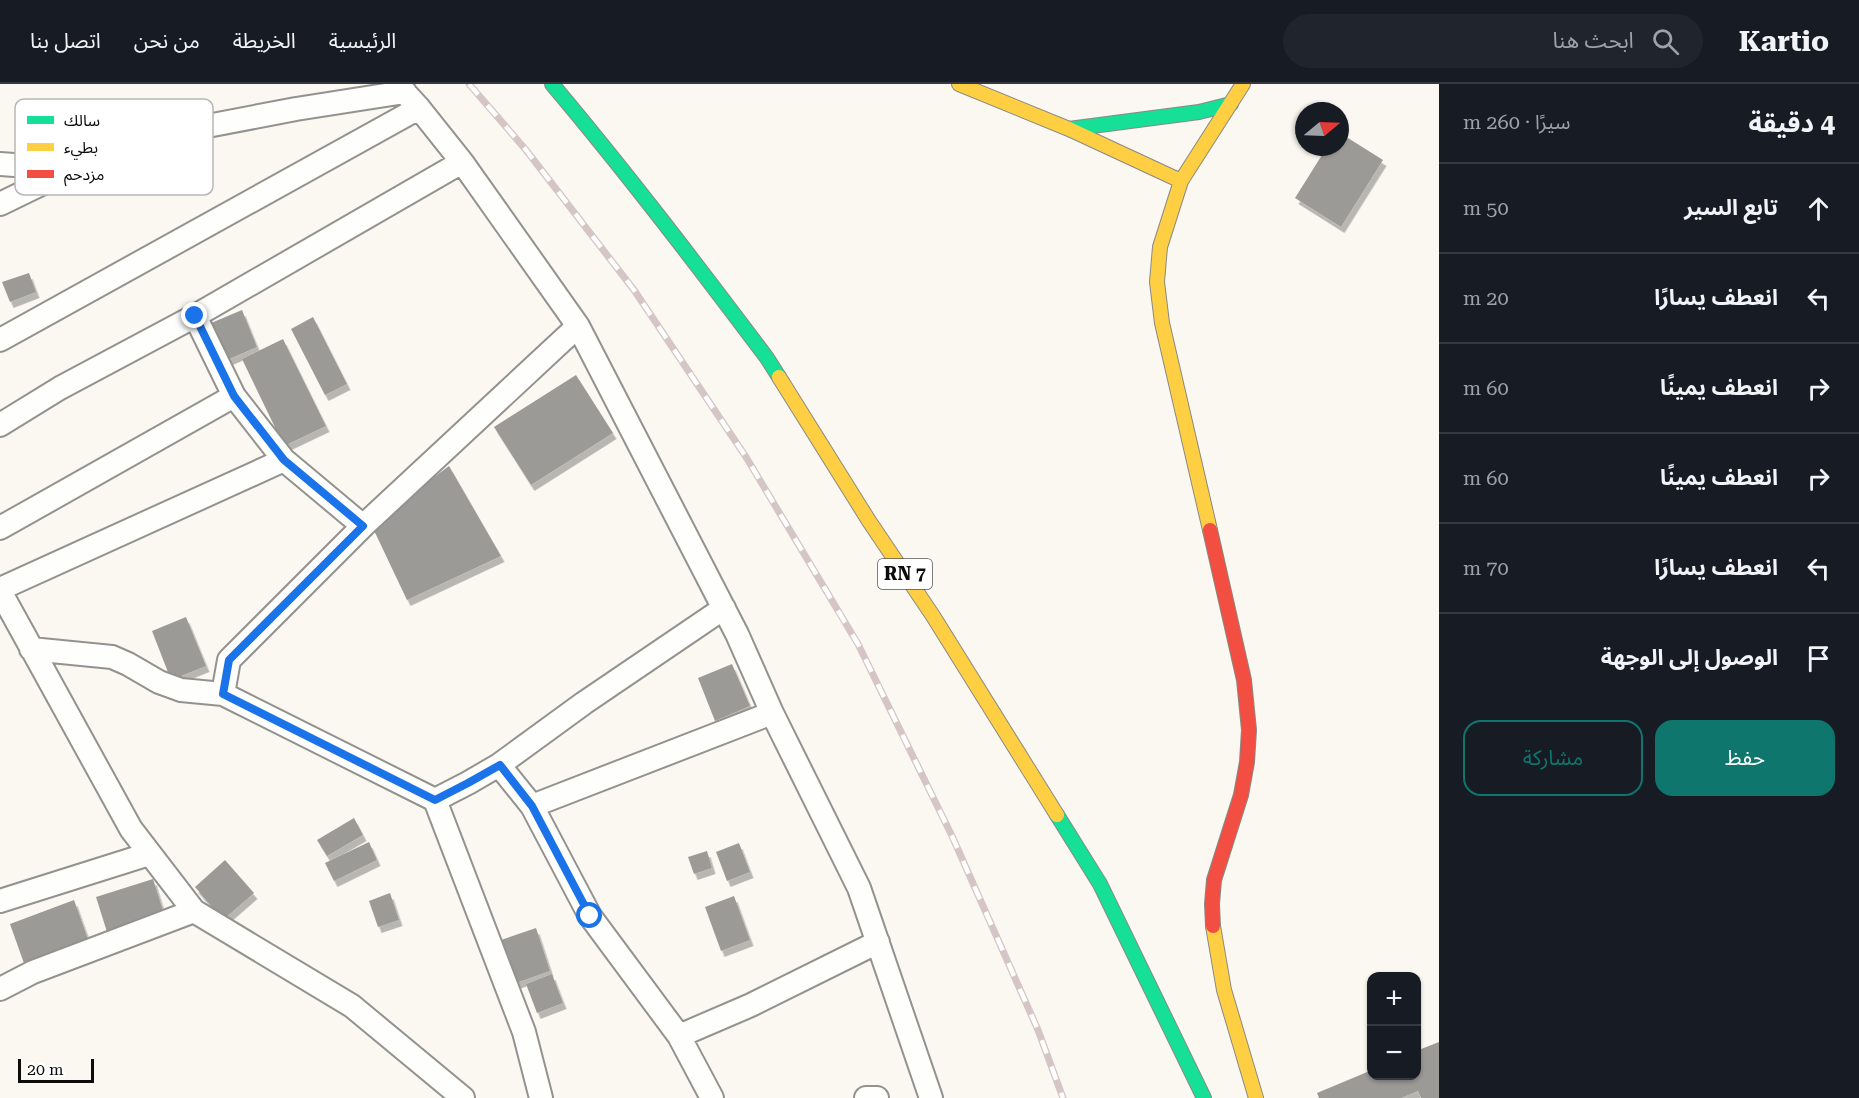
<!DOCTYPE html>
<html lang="ar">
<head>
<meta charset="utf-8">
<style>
  :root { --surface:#171b24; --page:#20242c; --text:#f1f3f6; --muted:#9ea1a6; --line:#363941; --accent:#0f766e }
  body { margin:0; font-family:"Roboto Serif","Noto Sans Arabic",serif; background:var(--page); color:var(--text); direction:rtl }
  .controls { position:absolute; right:18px; bottom:18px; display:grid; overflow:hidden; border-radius:12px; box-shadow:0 2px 4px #0004 }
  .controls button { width:54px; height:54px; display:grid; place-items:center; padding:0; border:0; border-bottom:2px solid var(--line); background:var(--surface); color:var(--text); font:30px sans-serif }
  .compass { position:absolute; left:1295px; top:18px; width:54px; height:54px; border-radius:50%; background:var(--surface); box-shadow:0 2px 4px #0004; rotate:71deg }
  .scale { position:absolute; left:18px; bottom:15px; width:76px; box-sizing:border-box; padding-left:6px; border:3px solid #0c0c0c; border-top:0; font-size:16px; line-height:21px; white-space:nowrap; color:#0c0c0c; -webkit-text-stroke:4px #fff; paint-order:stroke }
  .stop { position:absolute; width:18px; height:18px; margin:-14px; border:4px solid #1a73e8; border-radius:50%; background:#fff }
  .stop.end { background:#1a73e8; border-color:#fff; box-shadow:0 2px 6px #0008 }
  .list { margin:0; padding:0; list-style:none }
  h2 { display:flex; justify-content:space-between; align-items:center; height:78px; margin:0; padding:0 24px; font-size:26px }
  h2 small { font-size:20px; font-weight:400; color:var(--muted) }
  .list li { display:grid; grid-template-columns:39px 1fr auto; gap:18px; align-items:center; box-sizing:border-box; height:90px; padding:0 24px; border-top:2px solid var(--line) }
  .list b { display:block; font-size:22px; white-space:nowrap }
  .list em { font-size:20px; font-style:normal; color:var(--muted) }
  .actions { display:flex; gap:12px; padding:18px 24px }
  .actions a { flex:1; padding:14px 0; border:2px solid var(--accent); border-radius:18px; text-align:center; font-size:21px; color:var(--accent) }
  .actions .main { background:var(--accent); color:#fff }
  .icon { flex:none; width:33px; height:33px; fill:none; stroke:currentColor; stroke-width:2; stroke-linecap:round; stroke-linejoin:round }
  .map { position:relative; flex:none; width:1439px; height:1014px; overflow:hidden; direction:ltr }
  header { display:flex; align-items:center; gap:36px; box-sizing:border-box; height:84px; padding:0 30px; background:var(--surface); border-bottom:2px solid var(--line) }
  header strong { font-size:28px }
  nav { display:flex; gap:33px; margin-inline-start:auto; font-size:21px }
  .search { width:420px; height:54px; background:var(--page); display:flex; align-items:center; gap:15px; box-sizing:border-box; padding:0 21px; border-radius:33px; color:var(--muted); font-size:22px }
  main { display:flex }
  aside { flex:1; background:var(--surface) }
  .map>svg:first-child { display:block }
  .building { fill:#9c9a96; filter:url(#shadow) }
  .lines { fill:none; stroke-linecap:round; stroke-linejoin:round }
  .street-casing { stroke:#93928f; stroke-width:26 }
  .fast-casing { stroke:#8a8985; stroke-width:16 }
  .slow-casing { stroke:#8a8985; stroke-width:16 }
  .jam-casing { stroke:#8a8985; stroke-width:16 }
  .street { stroke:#fefefd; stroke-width:22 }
  .fast { stroke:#16e098; stroke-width:14 }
  .slow { stroke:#ffcf43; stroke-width:14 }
  .jam { stroke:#f24e42; stroke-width:14 }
  .rail-casing { stroke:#d5c5c5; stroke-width:7 }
  .rail { stroke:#fff; stroke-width:4.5; stroke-dasharray:14; stroke-linecap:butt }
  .route { stroke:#1a73e8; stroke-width:8 }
  .labels { text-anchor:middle; stroke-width:6; stroke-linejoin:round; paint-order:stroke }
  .shield { fill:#fff; stroke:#555; stroke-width:1.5 }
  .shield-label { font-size:18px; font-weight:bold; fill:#0c0c0c }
  .key { fill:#fff; stroke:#b6b6b6; stroke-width:1.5 }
  .key-label { font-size:16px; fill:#0c0c0c }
</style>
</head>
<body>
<header>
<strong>Kartio</strong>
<div class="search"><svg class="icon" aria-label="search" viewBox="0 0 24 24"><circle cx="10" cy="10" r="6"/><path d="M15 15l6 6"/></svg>ابحث هنا</div>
<nav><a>الرئيسية</a><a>الخريطة</a><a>من نحن</a><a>اتصل بنا</a></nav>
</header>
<main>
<aside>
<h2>4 دقيقة<small>سيرًا · 260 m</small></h2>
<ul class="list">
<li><svg class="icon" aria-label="ahead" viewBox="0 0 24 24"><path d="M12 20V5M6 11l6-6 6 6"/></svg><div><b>تابع السير</b></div><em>50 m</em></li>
<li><svg class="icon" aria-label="left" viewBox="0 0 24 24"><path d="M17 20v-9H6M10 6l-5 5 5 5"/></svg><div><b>انعطف يسارًا</b></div><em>20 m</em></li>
<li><svg class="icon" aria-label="right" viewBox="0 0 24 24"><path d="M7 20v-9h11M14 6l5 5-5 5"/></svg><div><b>انعطف يمينًا</b></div><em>60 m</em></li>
<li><svg class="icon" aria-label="right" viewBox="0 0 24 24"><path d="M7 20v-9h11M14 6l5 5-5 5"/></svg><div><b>انعطف يمينًا</b></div><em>60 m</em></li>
<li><svg class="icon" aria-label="left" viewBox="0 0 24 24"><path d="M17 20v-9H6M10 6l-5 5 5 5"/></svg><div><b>انعطف يسارًا</b></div><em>70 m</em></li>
<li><svg class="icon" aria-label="arrive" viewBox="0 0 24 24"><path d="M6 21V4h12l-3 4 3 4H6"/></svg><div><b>الوصول إلى الوجهة</b></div></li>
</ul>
<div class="actions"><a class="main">حفظ</a><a>مشاركة</a></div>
</aside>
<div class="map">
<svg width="1439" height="1014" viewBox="0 0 1439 1014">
  <defs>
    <filter id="shadow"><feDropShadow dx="3.5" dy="6" stdDeviation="0" flood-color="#0004"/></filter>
  </defs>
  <rect width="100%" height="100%" fill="#faf8f0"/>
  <path class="building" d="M1340,49L1383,76L1341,143L1295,114L1327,63H1340Z
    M29,189L36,208L10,218L2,198Z
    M242,226L257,263L220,279L204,242Z
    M313,233L347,300L325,311L291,245Z
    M283,255L326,342L284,362L242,275Z
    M576,291L613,349L531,401L494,343Z
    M449,382L501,472L407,516L371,440Z
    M186,533L206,582L171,596L152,547Z
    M732,580L750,622L715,637L698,594Z
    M354,734L363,751L327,772L317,756Z
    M369,758L377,776L334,797L325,779Z
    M739,759L750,788L727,797L716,768Z
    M707,767L712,784L694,790L688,773Z
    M225,776L254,809L223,836L195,803Z
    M153,795L164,830L107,848L96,813Z
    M390,809L399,836L378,843L369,817Z
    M734,812L750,856L721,867L705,823Z
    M74,816L90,861L26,885L10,840Z
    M536,844L550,887L513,900L498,857Z
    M552,890L563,919L537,929L526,900Z
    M1439,958V1014H1421L1418,1007L1401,1014H1319L1317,1009L1372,986V992H1416V967Z"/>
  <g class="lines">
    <g class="street-casing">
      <path id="street" d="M397,0L419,24L462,78L578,242L737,550L772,629L859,804L931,1014
        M0,80L70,85
        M0,120L72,85L151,55L176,48L296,25L405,8
        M195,232L234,312L284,376
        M578,242L363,442L229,576L223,610L435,716L468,699L499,681L584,619L724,524
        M0,256L419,24
        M0,341L60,304L195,232L462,78
        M0,444L234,312
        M0,505L284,376L363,442
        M0,507L131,745L194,827L352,922L463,1014
        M31,565L112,573L128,580L159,598L181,606L223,610
        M499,681L532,722L772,629
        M435,716L524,948L541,1014
        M532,722L590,832L679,952L712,1014
        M0,817L149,770
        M0,905L33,888L194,827
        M679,952L751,921L878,858
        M866,1014H877"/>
    </g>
    <g class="fast-casing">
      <path id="fast" d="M552,0C627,89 697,181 767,274L779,293
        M1069,45L1199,28L1231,20
        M1057,731L1100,800L1204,1014"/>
    </g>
    <g class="slow-casing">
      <path id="slow" d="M959,0L1069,45L1181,97
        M779,293L869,437L933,532L1057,731
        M1210,446L1162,239L1157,198L1160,163L1181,97L1243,0
        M1213,842L1224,906L1256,1014"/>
    </g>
    <g class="jam-casing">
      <path id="jam" d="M1210,446L1244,596L1249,646L1247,678L1241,711L1214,796L1212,820L1213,842"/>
    </g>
    <use href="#street" class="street"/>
    <use href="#fast" class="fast"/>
    <use href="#slow" class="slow"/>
    <use href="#jam" class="jam"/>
    <g class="rail-casing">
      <path id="rail" d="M469,0L526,66L634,206L746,373L858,560L952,752L1038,946L1063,1014"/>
    </g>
    <use href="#rail" class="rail"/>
  </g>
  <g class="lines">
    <path class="route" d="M195,232L234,312L284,376L363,442L229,576L223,610L435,716L468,699L500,681L532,722L590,832"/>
  </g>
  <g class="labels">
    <rect class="shield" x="878" y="475" width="54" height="30" rx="4.5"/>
    <g class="shield-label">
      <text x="905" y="496">RN 7</text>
    </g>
  </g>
  <rect x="15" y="15" width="198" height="96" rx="9" class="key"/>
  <rect x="27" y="32" width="27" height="8" fill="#16e098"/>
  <rect x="27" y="59" width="27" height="8" fill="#ffcf43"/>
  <rect x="27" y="86" width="27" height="8" fill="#f24e42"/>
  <g class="key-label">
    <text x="64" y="42">سالك</text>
    <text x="64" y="69">بطيء</text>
    <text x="64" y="96">مزدحم</text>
  </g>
</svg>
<div class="controls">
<button>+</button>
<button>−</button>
</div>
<svg class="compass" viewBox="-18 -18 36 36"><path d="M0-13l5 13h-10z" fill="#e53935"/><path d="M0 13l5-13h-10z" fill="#9ea1a6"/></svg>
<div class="scale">20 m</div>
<div class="stop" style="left:590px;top:832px"></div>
<div class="stop end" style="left:195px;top:232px"></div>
</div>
</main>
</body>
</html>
